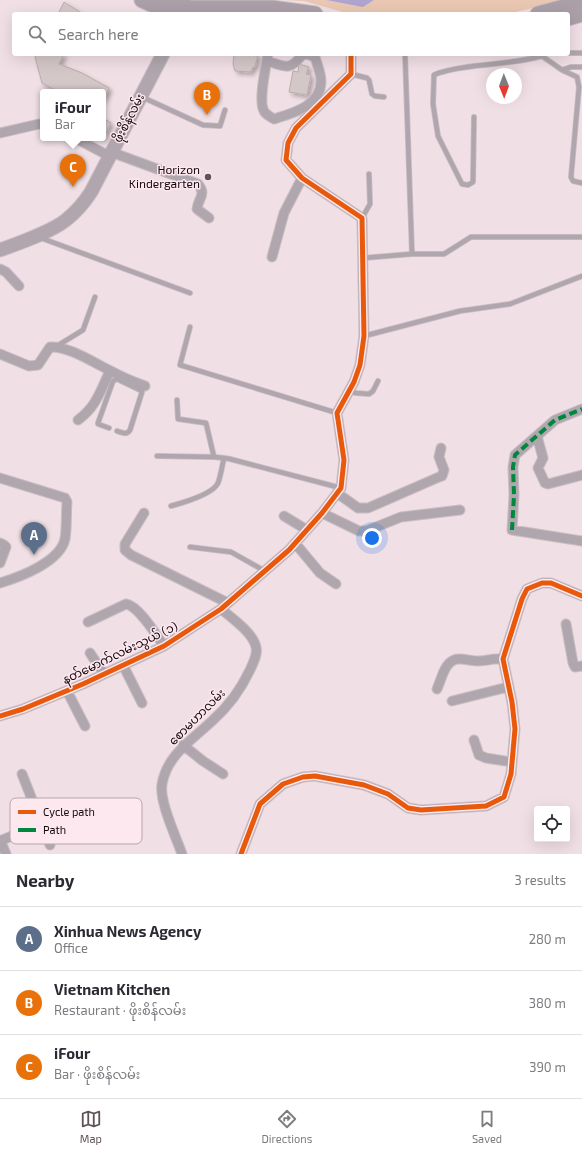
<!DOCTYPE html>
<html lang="en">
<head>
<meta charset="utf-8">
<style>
  :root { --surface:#fff; --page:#f7f7f7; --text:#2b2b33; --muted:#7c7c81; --line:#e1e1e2; --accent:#605358 }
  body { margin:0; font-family:"Exo 2","Noto Sans Myanmar",sans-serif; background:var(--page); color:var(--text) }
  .controls { position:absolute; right:12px; bottom:12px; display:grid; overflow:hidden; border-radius:4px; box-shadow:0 4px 16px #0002 }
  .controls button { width:36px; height:36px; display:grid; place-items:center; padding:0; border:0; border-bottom:1px solid var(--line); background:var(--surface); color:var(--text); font:20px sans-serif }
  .compass { position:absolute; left:486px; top:68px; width:36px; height:36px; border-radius:50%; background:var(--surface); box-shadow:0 4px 16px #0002; rotate:179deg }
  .you { position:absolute; left:372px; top:538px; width:14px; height:14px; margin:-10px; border:3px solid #fff; border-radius:50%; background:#1a73e8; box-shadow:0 0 0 6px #1a73e833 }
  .badge { display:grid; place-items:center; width:26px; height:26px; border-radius:50%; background:var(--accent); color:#fff; font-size:13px; font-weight:700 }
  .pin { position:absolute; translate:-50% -33px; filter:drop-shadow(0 1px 2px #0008) }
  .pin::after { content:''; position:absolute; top:21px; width:14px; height:12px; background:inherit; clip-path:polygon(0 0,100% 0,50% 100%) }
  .popup { position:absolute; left:40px; top:89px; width:66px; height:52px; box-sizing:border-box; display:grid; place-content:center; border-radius:4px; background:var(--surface); filter:drop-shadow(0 1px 3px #0005); font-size:13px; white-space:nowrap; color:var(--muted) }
  .popup b { font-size:15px; color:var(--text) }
  .popup::after { content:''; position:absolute; left:50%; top:100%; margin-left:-8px; border:8px solid transparent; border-top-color:var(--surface) }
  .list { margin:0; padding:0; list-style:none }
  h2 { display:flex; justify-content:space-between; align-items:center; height:52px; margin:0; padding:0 16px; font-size:17px }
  h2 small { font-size:13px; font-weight:400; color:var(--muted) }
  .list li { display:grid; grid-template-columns:26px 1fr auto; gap:12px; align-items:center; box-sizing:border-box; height:64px; padding:0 16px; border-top:1px solid var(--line) }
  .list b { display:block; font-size:15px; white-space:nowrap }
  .list p { margin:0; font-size:13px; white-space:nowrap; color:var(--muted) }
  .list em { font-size:13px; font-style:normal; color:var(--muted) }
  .icon { flex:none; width:22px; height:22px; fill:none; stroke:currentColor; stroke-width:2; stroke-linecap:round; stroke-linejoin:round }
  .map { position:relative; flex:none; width:582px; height:854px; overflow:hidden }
  .search { position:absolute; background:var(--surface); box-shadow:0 4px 16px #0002; left:12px; right:12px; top:12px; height:44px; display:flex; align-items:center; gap:10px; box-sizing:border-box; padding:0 14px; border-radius:4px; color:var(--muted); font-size:15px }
  .sheet { height:244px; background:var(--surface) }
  nav { display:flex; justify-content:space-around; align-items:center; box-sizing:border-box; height:56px; border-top:1px solid var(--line); background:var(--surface); font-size:11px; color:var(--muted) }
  nav a { display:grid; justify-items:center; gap:2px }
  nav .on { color:var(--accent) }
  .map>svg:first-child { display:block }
  .green { fill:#e9c7b3 }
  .water { fill:#aea4cf }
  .building { fill:#d4c7c8; stroke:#baacad; filter:url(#shadow) }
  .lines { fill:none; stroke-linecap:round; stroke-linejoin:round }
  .lane-casing { stroke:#cbbec3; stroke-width:6 }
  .street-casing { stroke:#cbbec3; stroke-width:11 }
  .secondary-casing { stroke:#cbbec3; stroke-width:15 }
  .primary-casing { stroke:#cbbec3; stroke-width:17 }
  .lane { stroke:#b0a7ae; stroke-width:4.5 }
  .street { stroke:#b0a7ae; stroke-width:9 }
  .secondary { stroke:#b1a6ae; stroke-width:13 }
  .primary { stroke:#ab9fa8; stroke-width:15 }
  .quiet { stroke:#00873e; stroke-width:4; stroke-dasharray:8 4; stroke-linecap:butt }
  .cycleway-casing { stroke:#fde8ef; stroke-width:8 }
  .cycleway { stroke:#e8590c; stroke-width:5 }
  .poi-dot { fill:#605358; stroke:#fde8ef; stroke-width:1.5 }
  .labels { text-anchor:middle; stroke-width:3; stroke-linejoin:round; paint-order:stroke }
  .street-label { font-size:12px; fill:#13080c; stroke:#fde8ef }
  .poi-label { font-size:12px; fill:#13080c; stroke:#fde8ef; text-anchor:end }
  .key { fill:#fde8ef; stroke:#b7a5ab; stroke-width:1 }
  .key-label { font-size:11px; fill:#13080c }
</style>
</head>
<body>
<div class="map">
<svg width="582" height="854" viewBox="0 0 582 854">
  <defs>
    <filter id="shadow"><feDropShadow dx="3" dy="3" stdDeviation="2" flood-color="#0004"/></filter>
  </defs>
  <rect width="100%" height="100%" fill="#f0dfe5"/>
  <path class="green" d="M283,0H326L363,6L374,0H568L507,14H350L304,1Z"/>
  <path class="water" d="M326,0H374L363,7Z"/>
  <path class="building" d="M64,2L83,14H58Z
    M37,54H64L59,64L82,73L109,88L103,101V92H59L42,83L35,57Z
    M234,54H258L255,67H253L251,72L235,71L233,64Z
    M299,64L309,67L306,74L311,75L307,95L289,92L293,71L298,72Z
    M103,118L111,123L103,139L100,138H103Z"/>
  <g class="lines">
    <g class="lane-casing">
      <path id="lane" d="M568,53H582
        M405,54L412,254
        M542,56L562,70L577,77L579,87L571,177L573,181L582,183
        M562,70L571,67H582
        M351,74L367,78L369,80L372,94L375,96L384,97
        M142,97L203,125L220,126L225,110
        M474,117L473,182L468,185L462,184L438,136L433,104L434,75C446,69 460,68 474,66C497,64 520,62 542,56V54
        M362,218L370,204L369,174
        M41,238L190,293
        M363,258L412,254H444L471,237H582
        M190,327L180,365L337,413
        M364,336L460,311L510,304L582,276
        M57,346L83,330L95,297
        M349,391L356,393L369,394L373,391L378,381
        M177,400L178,419L206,423L214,457L224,458
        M109,428L98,424V423L113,381L117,379L142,391
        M117,431C123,433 127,435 130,430L142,392V389
        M157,456L214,457
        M171,506C182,503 213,494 218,483C221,475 222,466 224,458L230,459L341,488
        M190,547L231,552L265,571"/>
    </g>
    <g class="street-casing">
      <path id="street" d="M267,61C285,66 289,72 302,55L307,54L315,57C317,64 321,73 321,81C321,106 293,113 274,119C271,117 266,115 264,111C258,101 266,66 268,54
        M0,133L39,124L43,125
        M75,138L109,156
        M111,152L198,184C207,195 198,198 197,209L209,218
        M272,257L284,213L302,178
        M0,269L6,272L19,286
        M0,354L29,366L38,365L50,347C69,346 94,363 111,371C122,377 134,382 145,386
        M582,409L555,420L515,455L513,467L514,495L512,530L582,541
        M78,420C97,406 100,391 110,371
        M537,436L543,458L538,468L545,483L548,484L582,475
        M0,478L65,498L67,502C66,514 67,527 65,539C60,562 20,577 0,583
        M337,493L358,508H368L439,477L442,476L444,470L439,457L441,448
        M144,513L125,544V550L131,555L228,603
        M322,513L359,531H366L401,517L460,510
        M284,516L307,530
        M0,543L4,545L6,547L0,563
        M295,543L320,573L336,584
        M88,622L126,604C139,606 156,635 164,646
        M566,624L573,663L575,667L582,666
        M90,653L104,674
        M123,665L142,703
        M437,689C442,678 445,659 459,659C466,659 472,661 478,661C486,661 494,658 503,659
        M67,691L85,726
        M452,701L508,687
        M0,716L23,709L83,684L164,646L221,609L289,550L322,513L341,488L344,460L337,413L354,382L360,365L364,336L362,218L302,178L286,160L288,143L296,128L351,74V54
        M474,740L479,755L486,758L512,762
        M183,745L203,761L223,774
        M22,774L50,845
        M0,840L6,854
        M0,841L43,823
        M182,854C176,837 159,801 162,784C167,755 192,740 212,721C228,707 241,689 250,670C253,663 258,654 256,647C253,633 232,618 221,609
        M241,854L260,804L283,784L303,777L315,776L364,785L388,794L408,808L421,810L486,806L504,797L511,774L515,729L512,702L503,659L522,599L527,589L542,583H551L582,596"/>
    </g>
    <g class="secondary-casing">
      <path id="secondary" d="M0,250C19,243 51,232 66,220C76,212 84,203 91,192L163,54"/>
    </g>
    <g class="primary-casing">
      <path id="primary" d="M142,0L173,14
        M164,0L190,8H272L315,14
        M538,14L582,2
        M568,18L582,14"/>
    </g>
    <use href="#lane" class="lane"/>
    <use href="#street" class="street"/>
    <use href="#secondary" class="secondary"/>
    <use href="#primary" class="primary"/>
    <path class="quiet" d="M512,530L514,495L513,467L515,455L555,420L582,409"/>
    <g class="cycleway-casing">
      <path id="cycleway" d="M0,716L23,709L83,684L164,646L221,609L289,550L322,513L341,488L344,460L337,413L354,382L360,365L364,336L362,218L302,178L286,160L288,143L296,128L351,74V54
        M241,854L260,804L283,784L303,777L315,776L364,785L388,794L408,808L421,810L486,806L504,797L511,774L515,729L512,702L503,659L522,599L527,589L542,583H551L582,596"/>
    </g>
    <use href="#cycleway" class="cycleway"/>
  </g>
  <circle class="poi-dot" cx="208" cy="177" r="4"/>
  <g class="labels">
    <g class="street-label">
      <text transform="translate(129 118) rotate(-63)" y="4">ဖိုးစိန်လမ်း</text>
      <text transform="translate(120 653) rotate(-26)" y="4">နတ်မောက်လမ်းသွယ် (၁)</text>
      <text transform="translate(197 717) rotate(-45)" y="4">စောမဟာလမ်း</text>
    </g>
    <g class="poi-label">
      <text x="200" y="174">Horizon<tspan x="200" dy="14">Kindergarten</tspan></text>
    </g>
  </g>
  <rect x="10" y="798" width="132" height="46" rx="6" class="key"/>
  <rect x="18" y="810" width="18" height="4" fill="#e8590c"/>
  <rect x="18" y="828" width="18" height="4" fill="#00873e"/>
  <g class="key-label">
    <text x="43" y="816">Cycle path</text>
    <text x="43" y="834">Path</text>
  </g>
</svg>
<div class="controls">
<button><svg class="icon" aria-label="locate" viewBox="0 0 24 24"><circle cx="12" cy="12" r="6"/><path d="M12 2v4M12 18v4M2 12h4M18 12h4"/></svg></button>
</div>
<svg class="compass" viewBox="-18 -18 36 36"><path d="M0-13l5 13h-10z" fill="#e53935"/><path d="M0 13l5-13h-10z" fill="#7c7c81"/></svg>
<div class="you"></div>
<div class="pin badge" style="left:34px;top:555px;background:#5c6f8a">A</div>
<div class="pin badge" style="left:207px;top:115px;background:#e8710a">B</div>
<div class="pin badge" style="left:73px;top:187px;background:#e8710a">C</div>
<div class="popup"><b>iFour</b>Bar</div>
<div class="search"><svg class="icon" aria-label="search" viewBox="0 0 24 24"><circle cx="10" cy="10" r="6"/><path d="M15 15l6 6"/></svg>Search here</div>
</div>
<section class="sheet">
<h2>Nearby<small>3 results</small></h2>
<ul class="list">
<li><span class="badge" style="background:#5c6f8a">A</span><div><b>Xinhua News Agency</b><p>Office</p></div><em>280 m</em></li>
<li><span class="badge" style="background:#e8710a">B</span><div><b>Vietnam Kitchen</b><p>Restaurant · ဖိုးစိန်လမ်း</p></div><em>380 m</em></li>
<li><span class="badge" style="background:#e8710a">C</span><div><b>iFour</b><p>Bar · ဖိုးစိန်လမ်း</p></div><em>390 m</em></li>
</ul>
</section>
<nav>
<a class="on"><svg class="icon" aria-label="map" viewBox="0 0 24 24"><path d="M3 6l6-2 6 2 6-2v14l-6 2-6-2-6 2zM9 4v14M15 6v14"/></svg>Map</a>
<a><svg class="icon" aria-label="directions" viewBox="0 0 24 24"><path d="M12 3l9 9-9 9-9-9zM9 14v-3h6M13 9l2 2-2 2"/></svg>Directions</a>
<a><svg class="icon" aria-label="saved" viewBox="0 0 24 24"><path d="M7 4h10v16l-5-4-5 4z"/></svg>Saved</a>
</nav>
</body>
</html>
